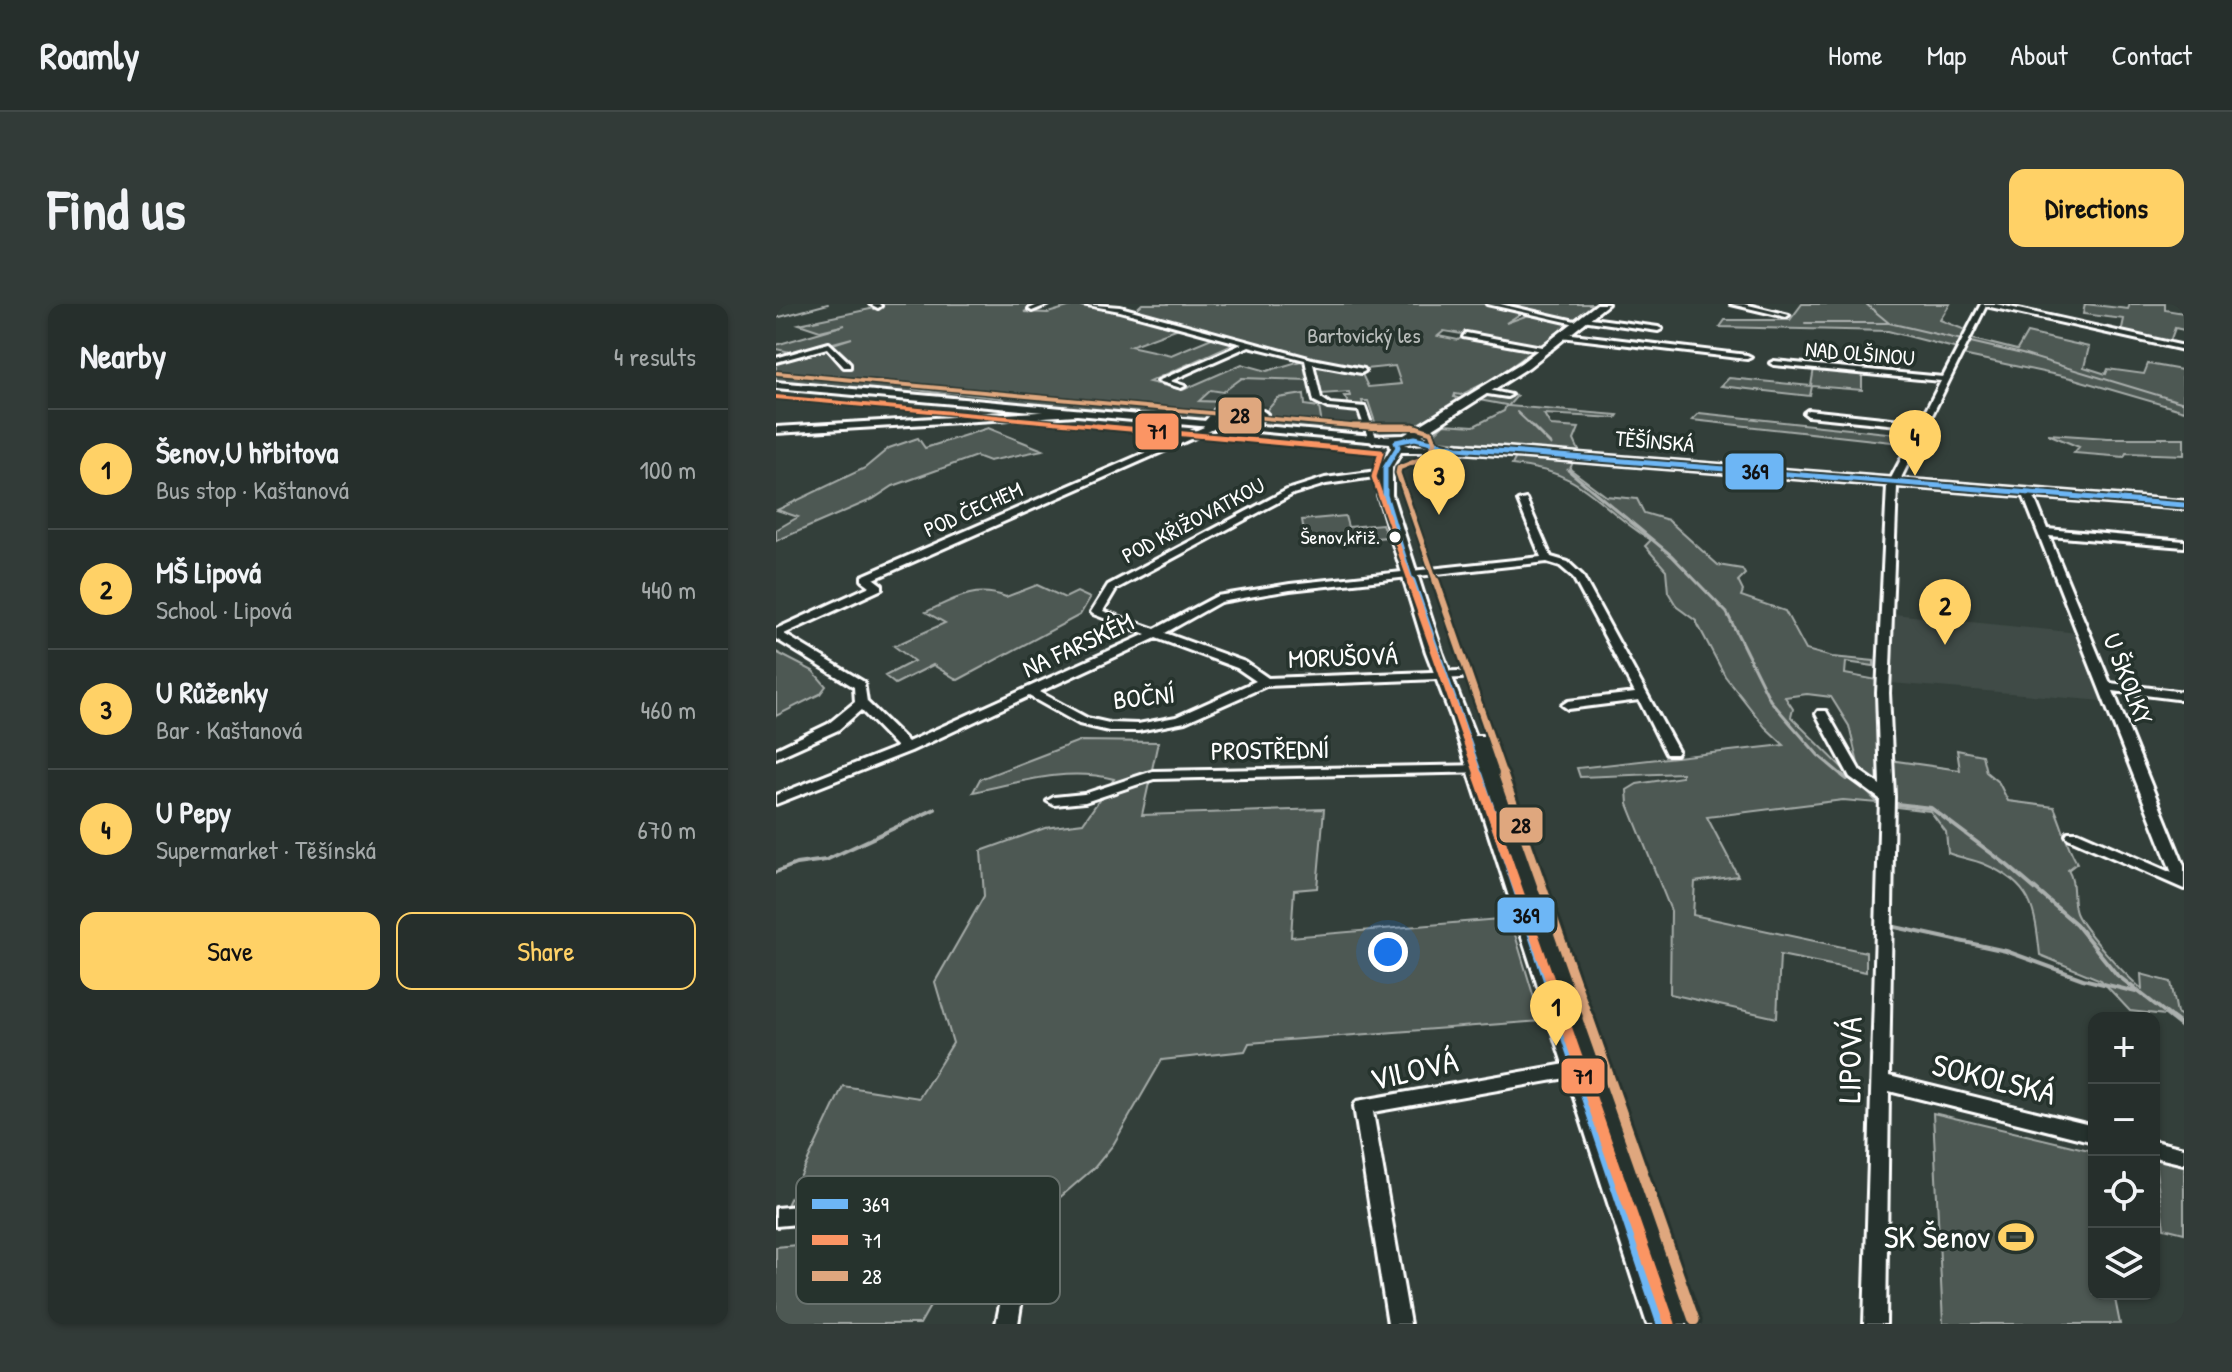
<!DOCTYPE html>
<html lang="en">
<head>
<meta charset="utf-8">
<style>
  :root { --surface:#262f2c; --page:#323b38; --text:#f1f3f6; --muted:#a4a9a9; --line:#424a48; --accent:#ffd166 }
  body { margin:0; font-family:"Patrick Hand",sans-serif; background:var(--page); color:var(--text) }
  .controls { position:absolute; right:24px; bottom:24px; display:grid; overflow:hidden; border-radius:16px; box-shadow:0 2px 6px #0004 }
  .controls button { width:72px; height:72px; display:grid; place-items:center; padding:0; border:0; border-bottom:2px solid var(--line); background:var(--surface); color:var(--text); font:40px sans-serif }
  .you { position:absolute; left:612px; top:648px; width:28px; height:28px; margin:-20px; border:6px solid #fff; border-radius:50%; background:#1a73e8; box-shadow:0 0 0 12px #1a73e833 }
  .badge { display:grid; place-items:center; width:52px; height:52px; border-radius:50%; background:var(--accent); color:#111; font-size:26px; font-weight:700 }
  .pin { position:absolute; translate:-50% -66px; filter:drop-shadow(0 2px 4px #0008) }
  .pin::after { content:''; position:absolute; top:42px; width:28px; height:24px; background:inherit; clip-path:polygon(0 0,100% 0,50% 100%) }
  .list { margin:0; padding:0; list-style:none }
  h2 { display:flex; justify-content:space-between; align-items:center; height:104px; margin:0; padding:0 32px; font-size:34px }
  h2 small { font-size:26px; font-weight:400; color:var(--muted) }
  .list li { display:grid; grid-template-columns:52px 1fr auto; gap:24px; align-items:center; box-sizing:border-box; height:120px; padding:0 32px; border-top:2px solid var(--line) }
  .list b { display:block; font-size:30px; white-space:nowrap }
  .list p { margin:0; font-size:26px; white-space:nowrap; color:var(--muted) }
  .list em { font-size:26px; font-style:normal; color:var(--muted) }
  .actions { display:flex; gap:16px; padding:24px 32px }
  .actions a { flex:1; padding:18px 0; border:2px solid var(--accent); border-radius:16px; text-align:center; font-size:28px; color:var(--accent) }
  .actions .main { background:var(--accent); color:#111 }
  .icon { flex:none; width:44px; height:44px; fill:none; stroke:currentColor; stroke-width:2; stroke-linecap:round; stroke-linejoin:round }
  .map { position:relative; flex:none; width:1408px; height:1020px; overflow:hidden; border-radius:16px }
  header { display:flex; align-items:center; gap:48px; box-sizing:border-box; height:112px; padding:0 40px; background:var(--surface); border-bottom:2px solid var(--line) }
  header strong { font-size:38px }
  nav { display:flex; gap:44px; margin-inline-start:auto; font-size:28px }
  .intro { display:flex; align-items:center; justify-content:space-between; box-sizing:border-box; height:192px; padding:0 48px }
  h1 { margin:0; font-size:56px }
  .button { padding:20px 36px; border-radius:16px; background:var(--accent); color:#111; font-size:28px; font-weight:700 }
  main { display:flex; gap:48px; padding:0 48px }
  aside { flex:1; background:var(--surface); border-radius:16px; box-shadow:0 2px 6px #0004 }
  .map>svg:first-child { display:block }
  .built { fill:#404c47 }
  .green { fill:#4d5853; stroke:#a6aca9; stroke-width:2 }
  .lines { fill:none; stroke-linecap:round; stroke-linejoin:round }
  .stream-far3 { stroke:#abb0ae; stroke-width:2 }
  .stream-far2 { stroke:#abb0ae; stroke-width:3 }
  .stream-far1 { stroke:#abb0ae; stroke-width:4 }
  .stream { stroke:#abb0ae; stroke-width:5 }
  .street-casing { stroke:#fff; stroke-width:6 }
  .secondary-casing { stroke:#fff; stroke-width:6 }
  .street { fill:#26332d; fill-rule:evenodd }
  .secondary { fill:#26332d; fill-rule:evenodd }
  .bus-1-far3-casing { stroke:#26332d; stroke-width:9 }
  .bus-1-far2-casing { stroke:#26332d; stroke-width:12 }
  .bus-1-far1-casing { stroke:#26332d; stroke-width:15 }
  .bus-1-casing { stroke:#26332d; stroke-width:17 }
  .bus-2-far4-casing { stroke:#26332d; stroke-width:7 }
  .bus-2-far3-casing { stroke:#26332d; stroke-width:9 }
  .bus-2-far2-casing { stroke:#26332d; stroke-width:12 }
  .bus-2-far1-casing { stroke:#26332d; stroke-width:15 }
  .bus-2-casing { stroke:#26332d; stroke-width:17 }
  .bus-3-far4-casing { stroke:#26332d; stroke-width:7 }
  .bus-3-far3-casing { stroke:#26332d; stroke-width:9 }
  .bus-3-far2-casing { stroke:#26332d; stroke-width:12 }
  .bus-3-far1-casing { stroke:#26332d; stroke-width:15 }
  .bus-3-casing { stroke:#26332d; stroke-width:17 }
  .bus-1-far3 { stroke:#6db6f5; stroke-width:5 }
  .bus-1-far2 { stroke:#6db6f5; stroke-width:7 }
  .bus-1-far1 { stroke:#6db6f5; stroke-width:9 }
  .bus-1 { stroke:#6db6f5; stroke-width:11 }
  .bus-2-far4 { stroke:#fb9564; stroke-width:4 }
  .bus-2-far3 { stroke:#fb9564; stroke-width:5 }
  .bus-2-far2 { stroke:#fb9564; stroke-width:7 }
  .bus-2-far1 { stroke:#fb9564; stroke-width:9 }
  .bus-2 { stroke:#fb9564; stroke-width:11 }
  .bus-3-far4 { stroke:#dfa77e; stroke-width:4 }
  .bus-3-far3 { stroke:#dfa77e; stroke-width:5 }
  .bus-3-far2 { stroke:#dfa77e; stroke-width:7 }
  .bus-3-far1 { stroke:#dfa77e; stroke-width:9 }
  .bus-3 { stroke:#dfa77e; stroke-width:11 }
  .bus-dot { fill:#fff; stroke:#26332d; stroke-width:3 }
  .labels { text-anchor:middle; stroke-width:7; stroke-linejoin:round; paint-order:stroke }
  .far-bus-label { font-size:20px; fill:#fff; stroke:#26332d; text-anchor:end }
  .far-park-label { font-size:22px; fill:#b8bcba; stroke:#26332d }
  .far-street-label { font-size:22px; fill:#fff; stroke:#26332d }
  .street-label { font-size:26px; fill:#fff; stroke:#26332d }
  .near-street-label { font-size:32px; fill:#fff; stroke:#26332d }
  .near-poi-label { font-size:32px; fill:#fff; stroke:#26332d; text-anchor:end }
  .key { fill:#26332d; stroke:#67706c; stroke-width:2 }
  .key-label { font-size:22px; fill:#fff }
  .line-badge { stroke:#26332d; stroke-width:3 }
  .pale-badge-label { font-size:22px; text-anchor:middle; font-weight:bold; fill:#111 }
</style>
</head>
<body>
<header>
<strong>Roamly</strong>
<nav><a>Home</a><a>Map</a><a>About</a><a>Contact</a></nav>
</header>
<div class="intro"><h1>Find us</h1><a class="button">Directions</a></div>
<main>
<aside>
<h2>Nearby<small>4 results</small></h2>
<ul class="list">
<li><span class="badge">1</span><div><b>Šenov,U hřbitova</b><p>Bus stop · Kaštanová</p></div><em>100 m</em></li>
<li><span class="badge">2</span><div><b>MŠ Lipová</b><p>School · Lipová</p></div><em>440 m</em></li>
<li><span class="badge">3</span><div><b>U Růženky</b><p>Bar · Kaštanová</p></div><em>460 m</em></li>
<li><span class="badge">4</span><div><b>U Pepy</b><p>Supermarket · Těšínská</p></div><em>670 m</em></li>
</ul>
<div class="actions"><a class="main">Save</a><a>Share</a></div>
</aside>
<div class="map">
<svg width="1408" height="1020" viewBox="0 0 1408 1020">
  <rect width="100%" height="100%" fill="#333f3a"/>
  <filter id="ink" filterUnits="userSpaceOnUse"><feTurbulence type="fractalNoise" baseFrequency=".0125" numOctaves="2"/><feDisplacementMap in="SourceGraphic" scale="16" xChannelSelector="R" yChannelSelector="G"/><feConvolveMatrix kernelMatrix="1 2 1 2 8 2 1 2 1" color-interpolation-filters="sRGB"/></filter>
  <g filter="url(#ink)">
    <path class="built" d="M466,74L533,76L535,86L528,90L502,94L495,102L422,97L435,86L447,88L456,83Z
      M543,103L582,106L587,115L585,125L546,121Z
      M1117,310L1302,329L1328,397L1115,379Z"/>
    <path class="green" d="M100,0H266L248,8L272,9L302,0L355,10L366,0H711L747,8L730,19L755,10L795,18L763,43L668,27L662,32L682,36L688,32L761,44L719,74L685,91L679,90L678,93L685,95L630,131L604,133L592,97H586L587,101L573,100L568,92H574L573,88L545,90L539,64L542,60L585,68L592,83L625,80L619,62L589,65L534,57L408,22L354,42L395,51L438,33L461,38L373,78L407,86L466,60L491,67L528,56L531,57L533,76L466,74L447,88L435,86L423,97L448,98L433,118L233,99L225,94L149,85V82L136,85L226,99L0,78V56L50,44L67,56L73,55L57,40L76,34L19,49L0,45V41L69,21L44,27L23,20L104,3Z
      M718,0H820L799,17Z
      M1026,0H1174L1164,16L1192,27L1182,45L1112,27L944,23L949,16H1014Z
      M1309,0L1352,5L1354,0H1389V6L1408,9V26L1399,24L1393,40L1345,29L1348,15L1307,10Z
      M1251,29L1313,43L1308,63L1330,70L1332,65L1368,70L1372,60L1406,66L1408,107L1295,74L1182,50L1193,34L1241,46Z
      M1038,64L1086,68V86L1036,82L1034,92L945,82L953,74L1035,82Z
      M717,88L741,92L732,102L842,111L840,114L768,110L775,122L803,124L798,136L804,149L652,135L668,120L698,122L728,107L730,101L703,96Z
      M528,90L529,101L543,103L546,121L582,124L579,131L477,122L502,94Z
      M923,109L1130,131H1133L1130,139H1125L916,116Z
      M212,124L267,146L213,157L200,152L117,182L97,195L0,237V226L22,213L1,206L89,164L113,144L142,134L149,144Z
      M1272,130L1332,134H1408V151L1350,149L1348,153L1298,149L1303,143Z
      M740,153L797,158L794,165L830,192L861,195L868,209L892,216L942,261L966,265L969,270L962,277L967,287L965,292L1009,307L1030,346L1056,353L1098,357V362L1070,358L1069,370L1101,376L1105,485L1084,468L1073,422L1055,393L1031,390L1009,393L1017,405L1015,413L1102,499L1067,496L931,513L962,572L919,578L917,611L1090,648V668L1004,651L1001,714L894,690L895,607L852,500L851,486L861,480L906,473V469L804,473L801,464L1008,441L989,423L949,372L920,317L901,303L892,288L890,266L869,242L875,236C817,200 812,168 736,161Z
      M569,212L572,223L606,220L611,233L530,240L526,216Z
      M261,281L289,294L301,288L314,294L304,311L182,376L157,361L119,380L109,372L138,357L118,342L169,319L150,308C178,295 199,281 230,293Z
      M0,348L37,367L50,382L44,390L0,412Z
      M303,437L382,438L366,511L548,505L541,584L518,586L515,633L734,614L765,717L473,739L469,747L386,756L337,841L319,863L259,915L236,902L190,887L11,901L67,782L143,794L177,739L159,678L208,592L205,547L269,524L307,519L338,475C290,463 244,478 197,488L204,475Z
      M1181,446L1206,451L1210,468L1223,479L1232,497L1278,503C1287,522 1290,541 1301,559L1292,566C1300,579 1295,594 1300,609C1307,626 1351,673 1366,685L1365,670L1395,678L1401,709L1408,713V726L1389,711L1354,707L1325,676L1264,651C1259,604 1256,580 1208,560C1196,555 1184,554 1172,549L1170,528L1154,507L1113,502V456L1184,466Z
      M1157,809L1313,846L1318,876V990H1338L1344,1020H1167Z
      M1378,853L1408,860V929L1388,924Z
      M162,936L176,947L178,960L144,1020H0V943C54,937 108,941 162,936Z"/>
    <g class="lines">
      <path class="stream-far3" d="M1090,0L1113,19L1246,50L1408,99
        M0,14L52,0
        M1029,19H1113
        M741,108L758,124"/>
      <path class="stream-far2" d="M756,122L775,141
        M792,166L896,252L951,309L994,396L1042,451L1068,473"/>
      <path class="stream-far1" d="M1066,471L1071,475
        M1121,500L1155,504L1231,561L1300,620L1341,671L1399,716
        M0,568L20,560L50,556L159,505
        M1119,623L1230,647L1307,675L1360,688"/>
      <path class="stream" d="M1396,714L1408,723"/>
      <g class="street-casing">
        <path id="street" d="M94,0H103L105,2L102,4Z
          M264,0H273L256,7L253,5Z
          M306,0L344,3L536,55L588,65L589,67L585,69L537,60L545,94L554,100L589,103L601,136L597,139L593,136L583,107L552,104L538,97L529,56L473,42L394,77L409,82L405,84L382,77L466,40L344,7Z
          M711,0H724L808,19L804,21Z
          M955,0H968L1013,11L1010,13Z
          M1205,0H1220L1408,42V46L1210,2L1121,182L1113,389L1118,493L1113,772L1318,822V838L1113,787L1110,1020H1088L1104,495L1074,473L1040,410L1042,407H1050L1084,467L1104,481L1101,389L1111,182L1142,123L1032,112L1028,109L1032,106L1144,118L1165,77L998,61L994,59L998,57L1167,73Z
          M808,13L882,23L886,25L882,27L806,16Z
          M690,29L771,44L775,46L771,48L687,33Z
          M788,29L971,51L975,53L971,55L785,33Z
          M53,39L74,59V63H68L51,44L0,58V54Z
          M708,85L735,91L731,93L705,89V85Z
          M440,105L487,107L491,110L474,128L470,125L481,112L445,110L436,120H440V124L98,275L106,281V285L8,330L88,378L91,398L132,438L370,330L317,310L315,308L332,281L511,186L549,174L609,166L612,167V171L550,180L517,190L340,285L327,307L379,325L441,292L514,280L765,253L742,197L750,195L775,253L792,258L806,271L902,447L900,450H890L863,396L792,405L786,401L792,397L859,389L797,273L784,262L771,258L514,286L444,298L389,329L469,358L492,374L682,367L686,368L688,371L686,374L490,382L409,418L362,427H333L303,420L253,392L135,447L0,500V491L121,443L85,406L62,426L0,454V445L52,420L79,398L78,383L0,335V325L94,282L86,276V272L428,123L427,119ZM380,334L461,364L480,377L400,413L362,420L333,419L311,414L263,388Z
          M298,106L301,107V111L0,129V123Z
          M1251,185L1256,188L1271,225L1408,237V243L1273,232L1334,379L1408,388V396L1337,387L1408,562V585L1292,534L1290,531L1292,528H1302L1396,569L1246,188Z
          M711,461L718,465L716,468L378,475L309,498L278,501L271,497L278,493L308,490L377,467Z
          M807,757L813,759L816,764L813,769L807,771L597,808L634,1020H612L578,802L581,797Z
          M1378,837L1408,844V860L1378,853Z
          M175,891C204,893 237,899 251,930L249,976L242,1020H220L229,976L231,934L208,913L175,909L111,912L0,922V904L111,894Z"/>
      </g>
      <g class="secondary-casing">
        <path id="secondary" d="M821,0H832L753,63L637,137L623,138L633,142L681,140L1408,197V205L681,148H625L616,164V191L666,348L699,432H712L714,436L922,1020H871L675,413L650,348L602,191V164L615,144L614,139L0,84V78L597,132L628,131L745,59Z"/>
      </g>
      <use href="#street" class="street"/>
      <use href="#secondary" class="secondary"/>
      <g class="bus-1-far3-casing">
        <path id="bus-1-far3" d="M636,279L609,191V164L622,143L620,138L639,134L681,144L1408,201"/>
      </g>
      <g class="bus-1-far2-casing">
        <path id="bus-1-far2" d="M636,277L704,473"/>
      </g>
      <g class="bus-1-far1-casing">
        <path id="bus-1-far1" d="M703,471L785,716"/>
      </g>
      <g class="bus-1-casing">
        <path id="bus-1" d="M784,714L886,1020"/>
      </g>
      <g class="bus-2-far4-casing">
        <path id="bus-2-far4" d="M0,93L343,124"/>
      </g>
      <g class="bus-2-far3-casing">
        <path id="bus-2-far3" d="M321,122L605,148L598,173L635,279"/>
      </g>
      <g class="bus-2-far2-casing">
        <path id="bus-2-far2" d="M634,277L703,473"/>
      </g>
      <g class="bus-2-far1-casing">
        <path id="bus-2-far1" d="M702,471L788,716"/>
      </g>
      <g class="bus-2-casing">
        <path id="bus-2" d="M787,714L894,1020"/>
      </g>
      <g class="bus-3-far4-casing">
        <path id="bus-3-far4" d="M1,69L597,124H643"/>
      </g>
      <g class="bus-3-far3-casing">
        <path id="bus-3-far3" d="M577,122H634
          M637,122L655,128L659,138L653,152L623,164L622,169L660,279"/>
      </g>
      <g class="bus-3-far2-casing">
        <path id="bus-3-far2" d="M660,277L728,473"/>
      </g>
      <g class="bus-3-far1-casing">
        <path id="bus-3-far1" d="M727,471L813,716"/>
      </g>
      <g class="bus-3-casing">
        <path id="bus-3" d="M812,714L918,1016"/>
      </g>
      <use href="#bus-1-far3" class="bus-1-far3"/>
      <use href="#bus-1-far2" class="bus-1-far2"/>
      <use href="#bus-1-far1" class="bus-1-far1"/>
      <use href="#bus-1" class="bus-1"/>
      <use href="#bus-2-far4" class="bus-2-far4"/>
      <use href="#bus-2-far3" class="bus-2-far3"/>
      <use href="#bus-2-far2" class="bus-2-far2"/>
      <use href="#bus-2-far1" class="bus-2-far1"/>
      <use href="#bus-2" class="bus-2"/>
      <use href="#bus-3-far4" class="bus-3-far4"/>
      <use href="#bus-3-far3" class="bus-3-far3"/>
      <use href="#bus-3-far2" class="bus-3-far2"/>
      <use href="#bus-3-far1" class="bus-3-far1"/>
      <use href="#bus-3" class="bus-3"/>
    </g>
  </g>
  <defs>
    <g id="stadium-bare" transform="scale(2.76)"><path d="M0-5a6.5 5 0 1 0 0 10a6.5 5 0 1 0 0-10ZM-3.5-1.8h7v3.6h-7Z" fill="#ffd166" stroke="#26332d" stroke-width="2.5" paint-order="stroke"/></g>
  </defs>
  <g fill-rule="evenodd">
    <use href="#stadium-bare" x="1240" y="933"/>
  </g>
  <circle class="bus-dot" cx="619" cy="233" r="7"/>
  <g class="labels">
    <g class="far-bus-label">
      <text x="604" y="240">Šenov,křiž.</text>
    </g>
    <g class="far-park-label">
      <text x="588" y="39">Bartovický les</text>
    </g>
    <g class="far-street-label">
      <text transform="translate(1084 49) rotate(5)" y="8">NAD OLŠINOU</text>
      <text transform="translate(879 137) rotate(5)" y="8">TĚŠÍNSKÁ</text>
      <text transform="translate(197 205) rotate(-24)" y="8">POD ČECHEM</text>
      <text transform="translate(417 216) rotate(-28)" y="8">POD KŘIŽOVATKOU</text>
    </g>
    <g class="street-label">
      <text transform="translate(302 341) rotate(-25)" y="9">NA FARSKÉM</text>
      <text transform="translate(567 353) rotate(-2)" y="9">MORUŠOVÁ</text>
      <text transform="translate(1352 375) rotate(69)" y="9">U ŠKOLKY</text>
      <text transform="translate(368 393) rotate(-6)" y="9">BOČNÍ</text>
      <text transform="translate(494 446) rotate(-1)" y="9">PROSTŘEDNÍ</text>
    </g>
    <g class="near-street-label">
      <text transform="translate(1074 756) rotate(-89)" y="11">LIPOVÁ</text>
      <text transform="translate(638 766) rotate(-13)" y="11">VILOVÁ</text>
      <text transform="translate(1218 775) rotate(14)" y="11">SOKOLSKÁ</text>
    </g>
    <g class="near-poi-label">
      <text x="1214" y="944">SK Šenov</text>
    </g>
  </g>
  <rect x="20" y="872" width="264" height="128" rx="12" class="key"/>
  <rect x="36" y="895" width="36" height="10" fill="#6db6f5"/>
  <rect x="36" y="931" width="36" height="10" fill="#fb9564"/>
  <rect x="36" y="967" width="36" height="10" fill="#dfa77e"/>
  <g class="key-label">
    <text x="86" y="908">369</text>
    <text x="86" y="944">71</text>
    <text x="86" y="980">28</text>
  </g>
  <g class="line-badge">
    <rect x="441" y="92" width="46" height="39" rx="8" fill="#dfa77e"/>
    <rect x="358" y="108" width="46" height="39" rx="8" fill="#fb9564"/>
    <rect x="948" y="148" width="61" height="39" rx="8" fill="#6db6f5"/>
    <rect x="722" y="502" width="46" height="38" rx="8" fill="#dfa77e"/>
    <rect x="720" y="592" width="60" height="38" rx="8" fill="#6db6f5"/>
    <rect x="784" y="753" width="46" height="38" rx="8" fill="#fb9564"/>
  </g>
  <g class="pale-badge-label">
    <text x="464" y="119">28</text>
    <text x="381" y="135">71</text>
    <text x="979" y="175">369</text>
    <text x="745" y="529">28</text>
    <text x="750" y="619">369</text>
    <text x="807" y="780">71</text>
  </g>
</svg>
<div class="controls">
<button>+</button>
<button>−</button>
<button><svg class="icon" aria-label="locate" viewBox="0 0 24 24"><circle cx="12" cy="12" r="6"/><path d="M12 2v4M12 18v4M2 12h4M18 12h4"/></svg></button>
<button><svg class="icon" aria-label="layers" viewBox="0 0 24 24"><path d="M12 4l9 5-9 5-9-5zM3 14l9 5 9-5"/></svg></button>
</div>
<div class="you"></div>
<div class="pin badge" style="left:780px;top:742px">1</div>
<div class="pin badge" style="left:1169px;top:341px">2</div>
<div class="pin badge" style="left:663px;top:211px">3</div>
<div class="pin badge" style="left:1139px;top:172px">4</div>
</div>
</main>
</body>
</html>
